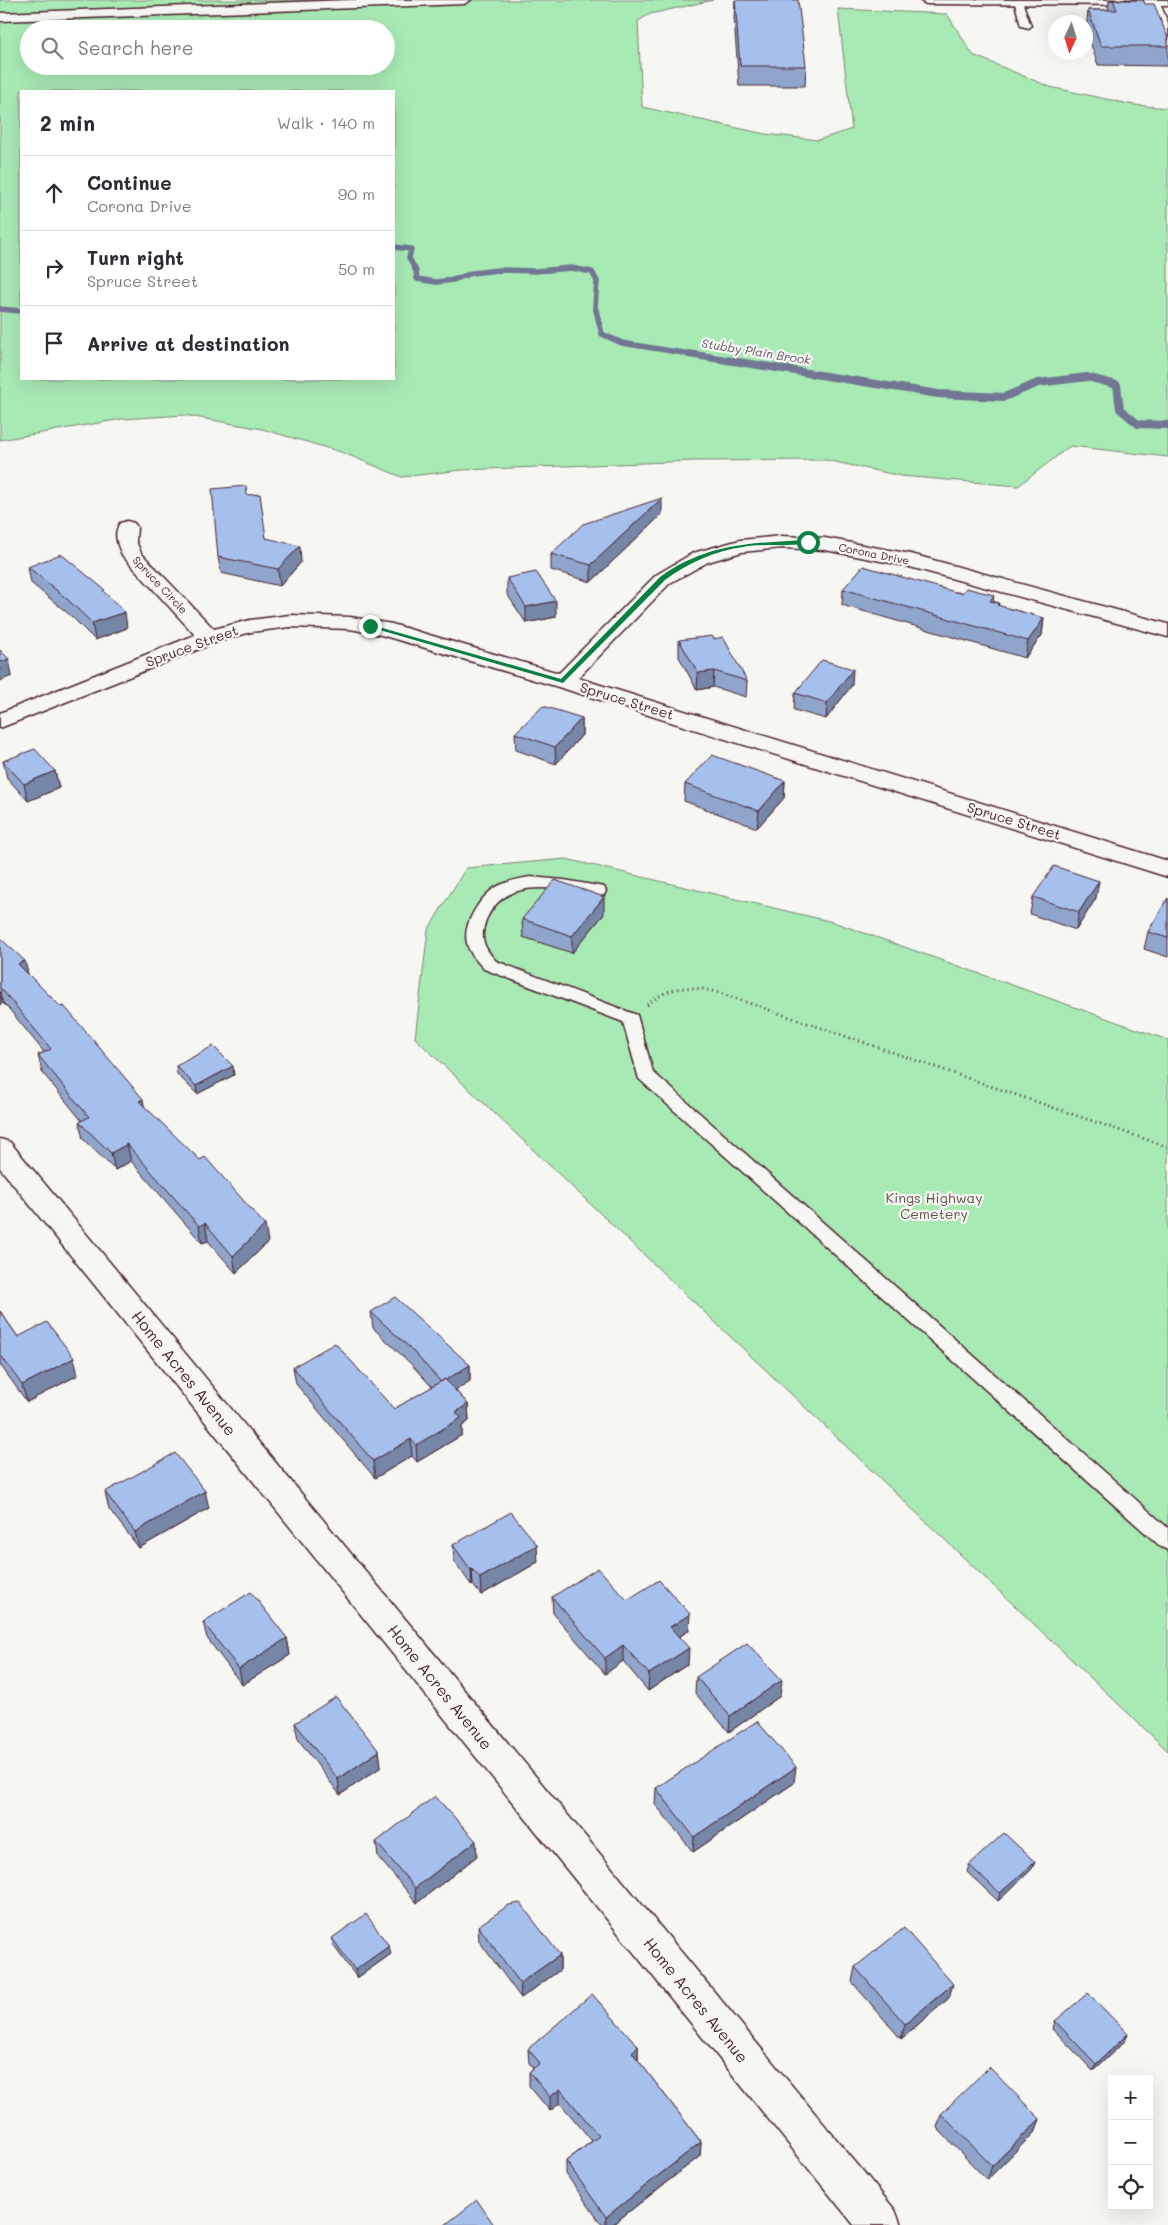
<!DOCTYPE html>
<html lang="en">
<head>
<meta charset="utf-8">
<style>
  :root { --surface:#fff; --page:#f2f2f3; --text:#2b2b33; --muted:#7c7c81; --line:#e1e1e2 }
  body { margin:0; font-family:Mali,sans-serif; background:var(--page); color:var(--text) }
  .controls { position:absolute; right:15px; bottom:15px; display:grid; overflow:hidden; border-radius:0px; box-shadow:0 5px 20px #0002 }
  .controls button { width:45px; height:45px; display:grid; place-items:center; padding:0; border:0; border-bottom:1px solid var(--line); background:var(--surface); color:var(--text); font:25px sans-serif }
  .compass { position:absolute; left:1048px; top:15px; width:45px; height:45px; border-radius:50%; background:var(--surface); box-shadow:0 5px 20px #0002; rotate:184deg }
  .stop { position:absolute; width:15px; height:15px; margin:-11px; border:4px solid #0b8043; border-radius:50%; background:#fff }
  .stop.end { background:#0b8043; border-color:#fff; box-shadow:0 1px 5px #0008 }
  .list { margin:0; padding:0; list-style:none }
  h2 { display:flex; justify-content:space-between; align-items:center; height:65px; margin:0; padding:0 20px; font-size:21px }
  h2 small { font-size:16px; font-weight:400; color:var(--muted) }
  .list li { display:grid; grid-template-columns:32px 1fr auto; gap:15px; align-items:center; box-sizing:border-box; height:75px; padding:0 20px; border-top:1px solid var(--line) }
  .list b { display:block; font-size:19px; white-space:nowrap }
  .list p { margin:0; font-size:16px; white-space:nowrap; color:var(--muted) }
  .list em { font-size:16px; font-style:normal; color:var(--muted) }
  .icon { flex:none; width:28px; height:28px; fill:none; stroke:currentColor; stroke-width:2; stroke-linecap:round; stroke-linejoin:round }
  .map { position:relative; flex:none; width:1168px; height:2225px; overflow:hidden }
  .search { position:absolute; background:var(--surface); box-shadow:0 5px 20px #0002; left:20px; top:20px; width:375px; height:55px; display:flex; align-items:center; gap:12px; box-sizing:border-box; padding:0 18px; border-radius:28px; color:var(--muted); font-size:19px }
  .panel { position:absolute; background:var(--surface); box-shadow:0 5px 20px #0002; left:20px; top:90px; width:375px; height:290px; border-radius:0px }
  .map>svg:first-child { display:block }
  .green { fill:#a8eab4; stroke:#798470; fill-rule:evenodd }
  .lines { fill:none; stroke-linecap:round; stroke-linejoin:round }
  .stream-far1 { stroke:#727593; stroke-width:5.5 }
  .stream { stroke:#727593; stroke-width:8 }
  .service-casing { stroke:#4a1f2b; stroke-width:3 }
  .minor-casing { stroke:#4a1f2b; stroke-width:3 }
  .path { stroke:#4a1f2b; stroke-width:3; stroke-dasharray:1 4; stroke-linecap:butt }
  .service { fill:#f6f6f2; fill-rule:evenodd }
  .minor { fill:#f6f6f2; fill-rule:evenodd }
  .wall { fill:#8fa5cc; stroke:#4a1f2b }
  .shaded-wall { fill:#7486a6; stroke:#4a1f2b }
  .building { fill:#a6c0ed; stroke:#4a1f2b }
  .route { fill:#0b8043 }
  .labels { text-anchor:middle; stroke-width:4.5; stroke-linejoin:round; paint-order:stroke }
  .far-street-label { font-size:11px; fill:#4a1f2b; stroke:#f6f6f2 }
  .far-water-label { font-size:12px; font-style:italic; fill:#615168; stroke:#f6f6f2 }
  .street-label { font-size:14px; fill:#4a1f2b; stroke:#f6f6f2 }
  .park-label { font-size:14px; fill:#62524d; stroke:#f6f6f2 }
  .near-street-label { font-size:16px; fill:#4a1f2b; stroke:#f6f6f2 }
</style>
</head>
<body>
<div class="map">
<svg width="1168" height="2225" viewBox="0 0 1168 2225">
  <rect width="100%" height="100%" fill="#f6f6f2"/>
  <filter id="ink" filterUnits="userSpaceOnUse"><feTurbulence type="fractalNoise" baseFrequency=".02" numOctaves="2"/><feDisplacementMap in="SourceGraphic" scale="10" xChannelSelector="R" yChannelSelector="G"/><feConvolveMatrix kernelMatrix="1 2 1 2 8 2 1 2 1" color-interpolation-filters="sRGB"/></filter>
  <g filter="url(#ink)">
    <path class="green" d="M0,0H713L650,14L638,21L642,107L765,134L818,140L852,129L838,9L947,14L973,55L1050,87L1134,105L1168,108V457L1070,446L1018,486L901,476L826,460L694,461L461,470L402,477L341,452L262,429L184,415L122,419L0,440ZM29,29H386V66H29ZM21,91H394V379H21Z
      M566,859L833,922L1168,1040V1751L415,1038L428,930L466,868Z"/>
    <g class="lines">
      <path class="stream-far1" d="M394,247L411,249L409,258L416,271L417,279L436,282L453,280L472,273L498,270L536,271L571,268L592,272L597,281L595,306L602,334L622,343L696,355
        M0,309L21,311"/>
      <path class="stream" d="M689,354L938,394L1004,397L1038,383L1087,377L1117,385L1120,409L1138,424L1168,425"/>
      <g class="service-casing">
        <path id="service" d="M1014,0L1022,1L1031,26L1029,28L1021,26Z
          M1151,0L1159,1L1168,23V38L1163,35Z
          M530,877L564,880L604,887L606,891L604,895L598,896C559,889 506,874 486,920C479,938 484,948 496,961L637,1015L653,1072L1168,1528V1550L1161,1547L639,1079L623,1022L484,969C477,961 469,953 467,943C462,924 481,896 496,887C507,881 518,879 530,877Z"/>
      </g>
      <g class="minor-casing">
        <path id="minor" d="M350,0H471L464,4L0,21V13Z
          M919,0H1168V5L926,4Z
          M127,521L134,523L137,527L136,541L141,553L214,629L250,620L290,615L350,617L392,624L559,673L656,575L693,553L740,540L782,536L825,538L911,554L1168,624V637L906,566L825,550L782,548L742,552L708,562L670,583L578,678L1168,861V877L555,686L381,635L350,629L290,627L251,632L217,642L0,728V713L195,635L122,555C117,544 113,533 120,523Z
          M0,1139L10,1142L895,2210L901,2225H854L0,1168Z"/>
      </g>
      <path class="path" d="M647,1005C671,985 687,985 717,992L1168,1147"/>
      <use href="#service" class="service"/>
      <use href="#minor" class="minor"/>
    </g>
    <path class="wall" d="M735,0L806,66L805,86H739L734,18Z
      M1109,0H1143L1145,4L1168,38V66L1098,65L1086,30L1088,10H1108Z
      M247,495L266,538L301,562L280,586L221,573L218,557Z
      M662,514L591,582L551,570V554Z
      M28,567L106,594L127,628L95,640L70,615L31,583Z
      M507,578L556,617L526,623L507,594Z
      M843,589L955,592L994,595L993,601L999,603L998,606L1044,618L1042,635L1025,658L842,605Z
      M679,640L747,681L746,697L713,687L697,690L679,657Z
      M852,685L826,719L794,710L795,693Z
      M582,718V735L556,764L516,750L515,733Z
      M3,761L55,771L59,788L28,801L7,778Z
      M785,781L784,798L757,828L684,801L685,784Z
      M1033,897L1096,898L1076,930L1030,914Z
      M1168,898V957L1144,949L1148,932Z
      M604,914L572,953L523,937L522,919Z
      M0,938L27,973L145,1107L268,1242L236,1273L208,1241L202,1243L131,1161L115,1170L83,1139L79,1122L82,1121L42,1072L38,1055L44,1052L9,1009L3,1003L0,1005Z
      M176,1066L234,1075L197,1094L177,1074Z
      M0,1311L18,1337L78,1375L27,1402L1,1366H0Z
      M371,1312L470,1365V1381L455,1390L468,1404L469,1421L462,1426V1435L417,1462L412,1456L375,1478L296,1384L293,1367L394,1409L432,1387L410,1363L373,1328Z
      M105,1492L209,1508L139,1548L109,1509Z
      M453,1545L538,1562L481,1595L473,1585L472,1586L454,1561Z
      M552,1597L627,1600L689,1630L679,1637L688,1664L648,1691L623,1661L605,1674L553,1613Z
      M203,1622L287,1638L290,1655L242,1685L207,1638Z
      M696,1677L780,1696L729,1732L695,1693Z
      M295,1723L379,1751L381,1767L340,1795L298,1739Z
      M794,1783L693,1852L655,1804L656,1788Z
      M376,1842L477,1856L417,1903L378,1857Z
      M969,1865L1032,1869L998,1901L967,1872Z
      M478,1926L560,1955V1970L521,1998L479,1941Z
      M332,1938L391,1954L357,1978L333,1945Z
      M855,1967L949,1998L901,2039L852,1982Z
      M1055,2021L1128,2034L1125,2041L1093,2071L1053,2029Z
      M638,2046V2060L701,2142L700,2156L612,2225H602L566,2174V2161L592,2141L560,2103L550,2111L529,2086V2072L533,2068L529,2063L528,2049Z
      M941,2114L1040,2119L1035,2132L987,2180L937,2128Z"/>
    <path class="shaded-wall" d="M662,498V514L591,582V565Z
      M300,546L301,562L280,586L278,569Z
      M556,601V617L526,623V607Z
      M125,612L127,628L95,640L92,623Z
      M1044,618L1042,635L1025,658L1028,641Z
      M9,659L12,676L0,681V662Z
      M853,669L852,685L826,719L827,703Z
      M714,671L713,687L697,690L698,673Z
      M582,718V735L556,764L555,747Z
      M55,771L59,788L28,801L24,784Z
      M785,781L784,798L757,828L759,811Z
      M1099,881L1096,898L1076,930L1079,912Z
      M604,897V914L572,953V936Z
      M25,961L29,978L18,964Z
      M0,992L3,1003L0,1005Z
      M233,1066L234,1075L197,1094L196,1086Z
      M143,1099L146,1116L139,1101Z
      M127,1144L131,1161L115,1170L111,1153Z
      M205,1223L208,1241L202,1243L199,1226Z
      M265,1225L268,1242L236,1273L233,1256Z
      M74,1358L78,1375L27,1402L22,1385Z
      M470,1365V1381L443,1398L441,1382Z
      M468,1404L469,1421L462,1426V1435L417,1462L416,1445L456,1412Z
      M411,1439L412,1456L375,1478L373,1461Z
      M205,1491L209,1508L139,1548L135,1532Z
      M537,1545L538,1562L481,1595L480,1578Z
      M472,1569L473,1585L472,1586L471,1570Z
      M690,1614L689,1630L670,1643V1627Z
      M287,1638L290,1655L242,1685L239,1669Z
      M623,1645V1661L605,1674V1658Z
      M689,1648L688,1664L648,1691L649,1674Z
      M782,1680L780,1696L729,1732L730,1716Z
      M379,1751L381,1767L340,1795L338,1779Z
      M796,1767L794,1783L693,1852L694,1837Z
      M476,1841L477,1856L417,1903L415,1888Z
      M1035,1862L1032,1869L998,1901L1000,1893Z
      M389,1946L391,1954L357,1978L355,1970Z
      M560,1955V1970L521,1998L520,1983Z
      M953,1984L949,1998L901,2039L905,2024Z
      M1128,2034L1125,2041L1093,2071L1096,2064Z
      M638,2046V2060L632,2052Z
      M560,2089V2103L550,2111V2097Z
      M1040,2119L1035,2132L987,2180L992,2166Z
      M701,2142L700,2156L612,2225H606V2217Z"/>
    <path class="building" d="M735,0H798L806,66H740Z
      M1113,0H1143L1145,4H1154L1168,38V46H1101L1088,10H1117Z
      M246,486L247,495L260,494L266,538L300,546L278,569L218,557L212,489Z
      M662,498L591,565L551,554L583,524Z
      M61,554L105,590L103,591L125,612L92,623L67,599L28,567Z
      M863,566L955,592L962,593L966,588L994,595L990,601L999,603L997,605L1044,618L1028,641L843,589Z
      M536,572L556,601L526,607L507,578Z
      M712,636L714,639L723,637L747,681L714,671L698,673L679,640Z
      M0,650L9,659L0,662Z
      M822,660L853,669L827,703L795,693Z
      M543,706L582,718L555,747L515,733Z
      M35,749L55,771L24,784L3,761Z
      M712,755L785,781L759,811L685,784Z
      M1054,866L1099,881L1079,912L1033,897Z
      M555,880L604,897L572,936L522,919Z
      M1168,898V938L1148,932Z
      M0,938L25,961L18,964L61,1007L64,1006L143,1099L139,1101L200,1160L205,1157L265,1225L233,1256L205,1223L199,1226L127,1144L111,1153L79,1122L89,1117L38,1055L51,1049L4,992L0,988Z
      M213,1046L233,1066L196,1086L176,1066Z
      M395,1297L470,1365L446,1380L445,1379L441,1382L409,1347L371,1312Z
      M0,1311L18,1337L47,1322L74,1358L22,1385L0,1354Z
      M335,1343L394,1409L445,1379L468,1404L456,1412L461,1418L416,1445L411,1439L373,1461L293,1367Z
      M175,1453L205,1491L135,1532L105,1492Z
      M511,1512L537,1545L480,1578L472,1569L471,1570L453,1545Z
      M598,1568L627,1600L659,1580L690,1614L670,1627L689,1648L649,1674L623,1645L605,1658L552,1597Z
      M251,1592L287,1638L239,1669L203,1622Z
      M747,1643L782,1680L730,1716L696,1677Z
      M336,1697L379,1751L338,1779L295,1723Z
      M757,1721L796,1767L694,1837L656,1788Z
      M435,1796L476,1841L415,1888L376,1842Z
      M1004,1833L1035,1862L1000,1893L969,1865Z
      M520,1903L560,1955L520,1983L478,1926L509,1905Z
      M366,1914L389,1946L355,1970L332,1938Z
      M904,1928L953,1984L905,2024L855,1967Z
      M1088,1993L1128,2034L1096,2064L1055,2021Z
      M592,1994L638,2046L632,2052L701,2142L606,2217L566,2161L599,2136L560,2089L550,2097L529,2072L540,2063L528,2049Z
      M989,2067L1040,2119L992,2166L941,2114Z
      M477,2200L494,2225H445Z"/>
  </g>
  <path class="route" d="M808,540L810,543C788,547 765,543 743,547C714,551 688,563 665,580L563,683L366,626L372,625L561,679L660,577C707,543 752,543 808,540Z"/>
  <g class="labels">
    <g class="far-street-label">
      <text transform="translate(874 554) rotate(11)" y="4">Corona Drive</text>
      <text transform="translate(160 585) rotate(47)" y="4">Spruce Circle</text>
    </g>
    <g class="far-water-label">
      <text transform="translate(756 352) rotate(9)" y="4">Stubby Plain Brook</text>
    </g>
    <g class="street-label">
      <text transform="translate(192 646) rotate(-20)" y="5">Spruce Street</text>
      <text transform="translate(627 701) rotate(17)" y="5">Spruce Street</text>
      <text transform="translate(1014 821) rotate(17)" y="5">Spruce Street</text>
    </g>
    <g class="park-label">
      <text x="934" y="1203">Kings Highway<tspan x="934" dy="16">Cemetery</tspan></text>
    </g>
    <g class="near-street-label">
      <text transform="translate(184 1373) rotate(51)" y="6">Home Acres Avenue</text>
      <text transform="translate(440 1687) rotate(51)" y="6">Home Acres Avenue</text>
      <text transform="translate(696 2000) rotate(51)" y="6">Home Acres Avenue</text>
    </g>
  </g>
</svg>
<div class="controls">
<button>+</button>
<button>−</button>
<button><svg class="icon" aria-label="locate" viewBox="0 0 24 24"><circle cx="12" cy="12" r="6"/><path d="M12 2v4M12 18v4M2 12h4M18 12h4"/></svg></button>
</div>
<svg class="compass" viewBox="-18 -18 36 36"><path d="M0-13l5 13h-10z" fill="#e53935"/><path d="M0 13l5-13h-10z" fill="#7c7c81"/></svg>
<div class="stop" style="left:808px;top:542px"></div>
<div class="stop end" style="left:370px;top:626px"></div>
<div class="search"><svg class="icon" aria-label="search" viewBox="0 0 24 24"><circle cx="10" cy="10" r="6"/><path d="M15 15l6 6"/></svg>Search here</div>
<section class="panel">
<h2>2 min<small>Walk · 140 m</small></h2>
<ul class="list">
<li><svg class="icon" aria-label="ahead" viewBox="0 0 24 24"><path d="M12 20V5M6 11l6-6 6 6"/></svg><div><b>Continue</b><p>Corona Drive</p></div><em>90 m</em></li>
<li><svg class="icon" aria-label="right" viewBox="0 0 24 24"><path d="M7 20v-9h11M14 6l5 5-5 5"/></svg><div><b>Turn right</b><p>Spruce Street</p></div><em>50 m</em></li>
<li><svg class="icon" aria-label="arrive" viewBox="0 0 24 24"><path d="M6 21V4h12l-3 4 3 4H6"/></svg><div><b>Arrive at destination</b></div></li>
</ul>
</section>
</div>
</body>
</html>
